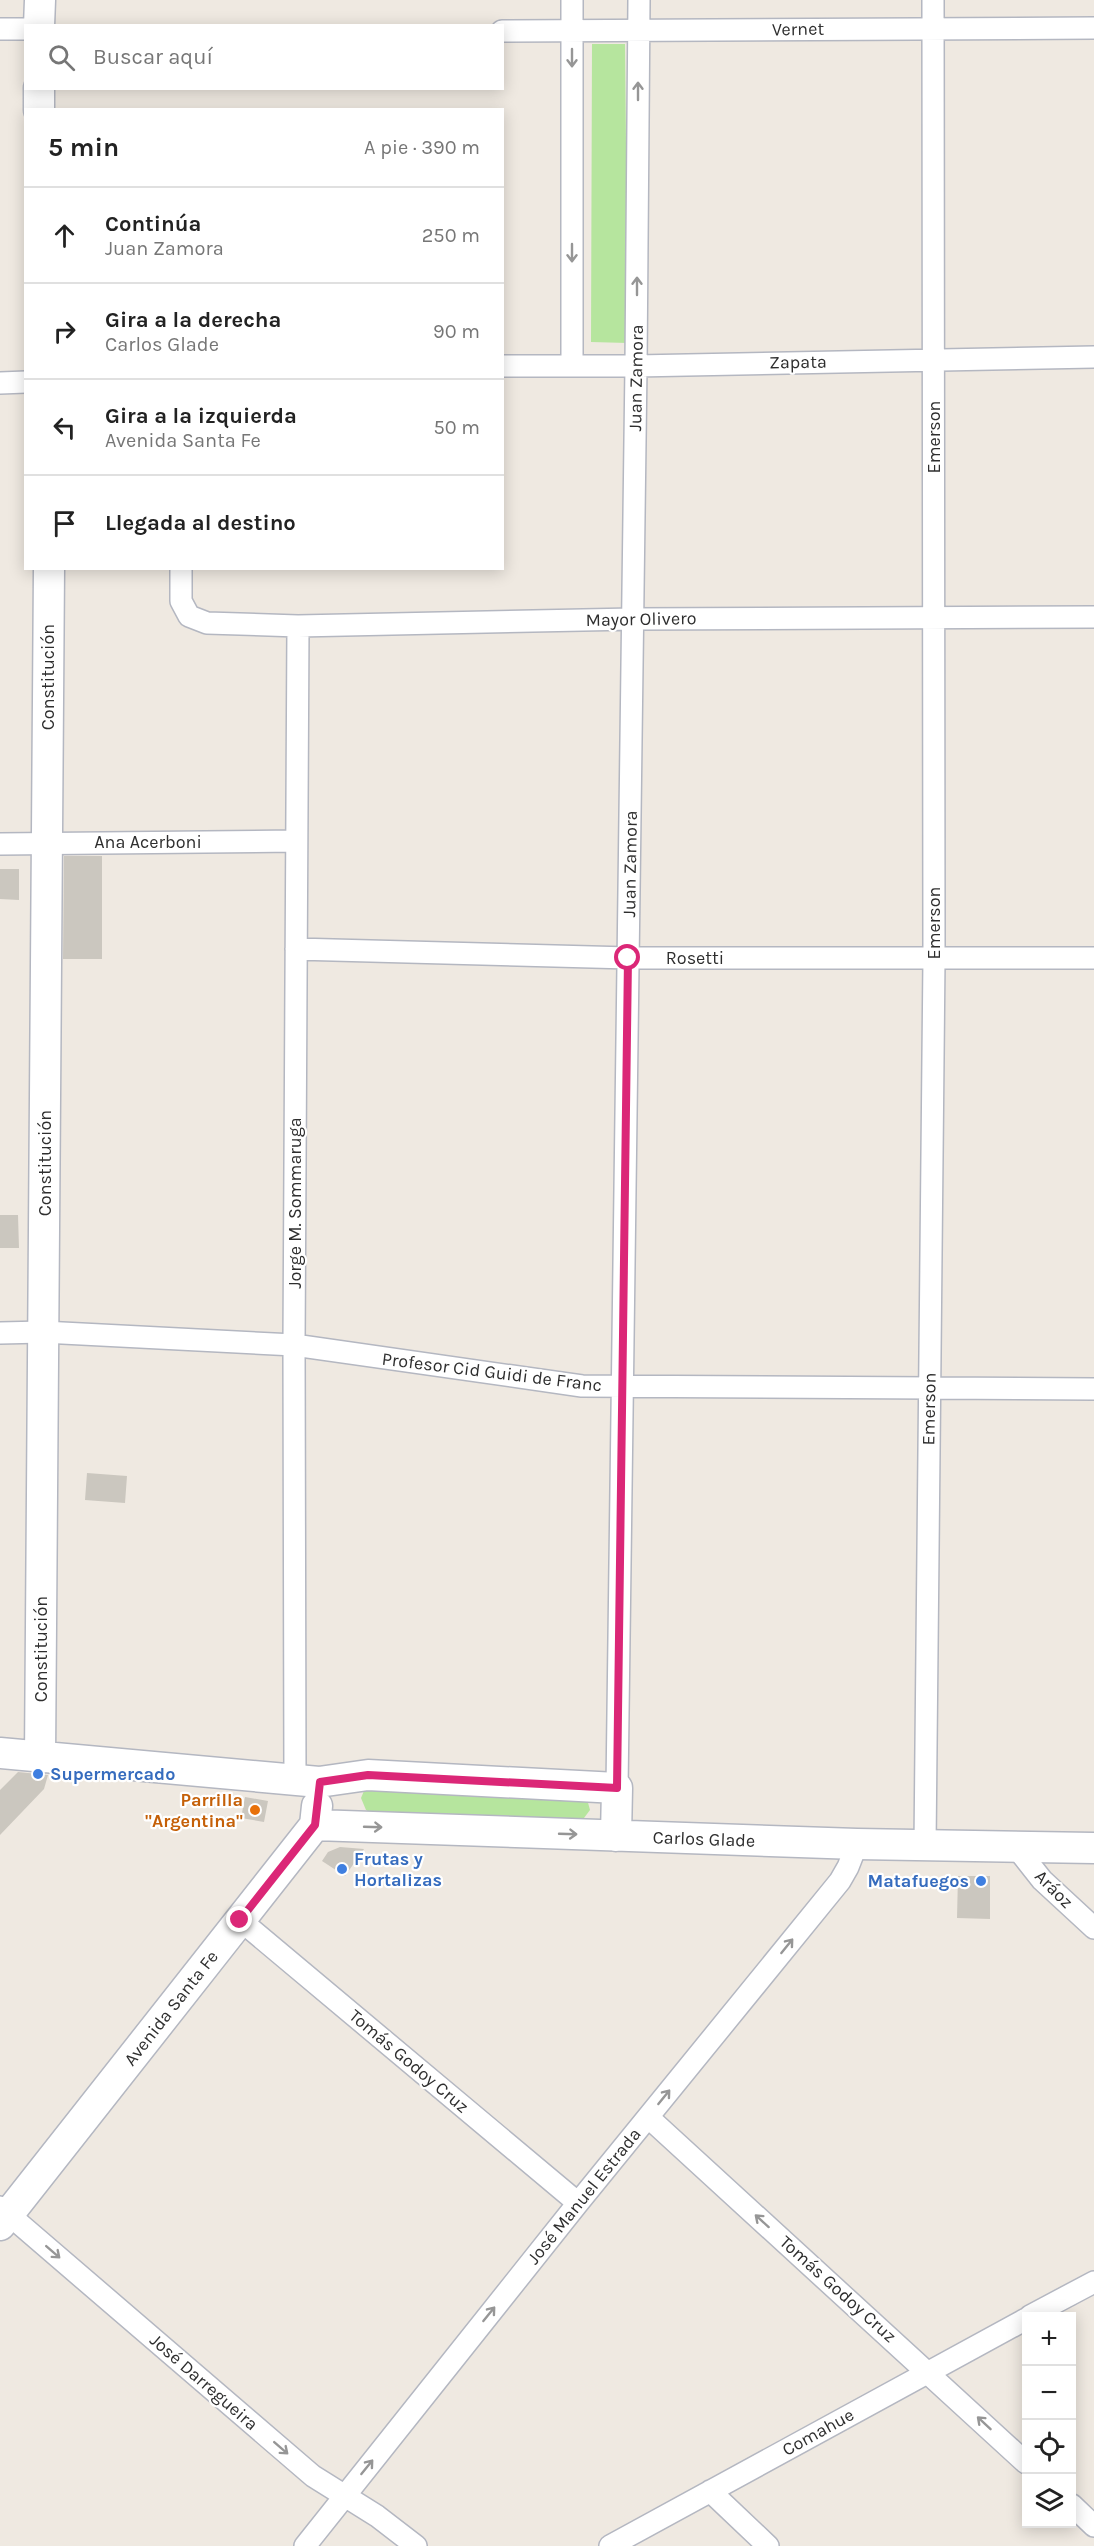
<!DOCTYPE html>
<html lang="es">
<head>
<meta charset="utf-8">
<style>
  :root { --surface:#fff; --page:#f2f2f2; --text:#222; --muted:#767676; --line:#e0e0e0 }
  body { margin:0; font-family:Karla,sans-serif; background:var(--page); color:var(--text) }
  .controls { position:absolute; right:18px; bottom:18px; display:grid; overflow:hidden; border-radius:0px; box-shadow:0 3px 15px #0003 }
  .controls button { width:54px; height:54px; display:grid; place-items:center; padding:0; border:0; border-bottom:2px solid var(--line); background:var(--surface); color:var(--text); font:30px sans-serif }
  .stop { position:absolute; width:18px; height:18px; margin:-14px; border:4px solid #db2777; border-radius:50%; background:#fff }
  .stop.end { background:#db2777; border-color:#fff; box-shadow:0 2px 6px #0008 }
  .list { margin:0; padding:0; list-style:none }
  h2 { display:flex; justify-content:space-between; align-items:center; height:78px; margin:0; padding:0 24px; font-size:26px }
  h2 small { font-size:20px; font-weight:400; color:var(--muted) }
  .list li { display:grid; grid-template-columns:39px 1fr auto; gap:18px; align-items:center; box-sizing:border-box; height:96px; padding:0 24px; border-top:2px solid var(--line) }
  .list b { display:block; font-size:22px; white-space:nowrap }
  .list p { margin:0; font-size:20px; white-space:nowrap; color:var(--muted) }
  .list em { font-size:20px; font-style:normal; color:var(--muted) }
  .icon { flex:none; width:33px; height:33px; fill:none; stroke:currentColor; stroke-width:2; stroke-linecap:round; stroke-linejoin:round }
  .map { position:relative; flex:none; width:1094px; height:2546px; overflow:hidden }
  .search { position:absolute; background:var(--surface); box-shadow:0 3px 15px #0003; left:24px; top:24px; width:480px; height:66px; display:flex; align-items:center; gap:15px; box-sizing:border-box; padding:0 21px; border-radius:0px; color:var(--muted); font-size:22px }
  .panel { position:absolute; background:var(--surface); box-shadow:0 3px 15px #0003; left:24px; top:108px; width:480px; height:462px; border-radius:0px }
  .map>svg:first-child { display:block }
  .green { fill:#b6e59e }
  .building { fill:#cbc7bf }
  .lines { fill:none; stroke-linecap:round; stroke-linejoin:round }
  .street-casing { stroke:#b4b7c1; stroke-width:24 }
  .secondary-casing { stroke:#b4b7c1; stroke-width:33 }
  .street { stroke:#fff; stroke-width:21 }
  .secondary { stroke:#fff; stroke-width:30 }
  .oneway { stroke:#969696 }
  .route { stroke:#db2777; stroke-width:8 }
  .shop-dot { fill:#3f7fe0; stroke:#fff; stroke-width:2 }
  .food-dot { fill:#e8710a; stroke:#fff; stroke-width:2 }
  .labels { text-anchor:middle; stroke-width:4.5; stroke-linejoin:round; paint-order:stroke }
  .street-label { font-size:18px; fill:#2e2e2e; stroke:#fff }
  .shop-label { font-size:18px; font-weight:bold; fill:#366cbe; stroke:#fff; text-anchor:start }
  .food-label { font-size:18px; font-weight:bold; fill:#c56008; stroke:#fff; text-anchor:end }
</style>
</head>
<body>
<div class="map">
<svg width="1094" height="2546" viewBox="0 0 1094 2546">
  <rect width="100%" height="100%" fill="#efe9e1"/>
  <path class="green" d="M592,44H625L628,343L591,342Z
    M366,1786L587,1799L590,1810L584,1818L580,1820L371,1813L366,1810L361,1798Z"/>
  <path class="building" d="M64,856H102V959H63Z
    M0,869H19V900L0,899Z
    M0,1215H18L19,1248H0Z
    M87,1473L127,1476L125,1503L85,1500Z
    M18,1772L48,1775L44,1789L0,1835V1790Z
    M245,1797L268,1801L264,1822L241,1818Z
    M340,1847L364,1849L345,1876L322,1861L328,1852Z
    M958,1876H990V1919L957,1918Z"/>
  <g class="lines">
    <g class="street-casing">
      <path id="street" d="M572,0V364
        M0,29H26
        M502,31L1094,28
        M502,366H636L1094,357
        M0,383L26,382
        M181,568V601L189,616L207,623L298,626L633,619L1094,617
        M0,844L296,841
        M296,949L629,958H1094
        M0,1333L43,1332L294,1345L582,1386L1094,1389
        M295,1780L294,1345L298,626
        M617,1788L636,366L639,0
        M925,1846L934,959L933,0
        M1016,1847L1042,1880L1094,1928
        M240,1920L578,2203
        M648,2117L1026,2463
        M0,2207L313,2476L377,2516L416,2546
        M1030,2316L1094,2282
        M710,2491L768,2546
        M1072,2505L1094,2526
        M305,2546L578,2203L840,1881L848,1867L857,1844
        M610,2546L1026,2319"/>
    </g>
    <g class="secondary-casing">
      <path id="secondary" d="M39,26L40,0
        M39,110V88
        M0,1753L319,1782L368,1775L617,1788L616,1836
        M40,1758L49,568
        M315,1825L857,1844L1094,1848
        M0,2225L315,1825L317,1806"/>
    </g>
    <use href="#street" class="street"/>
    <use href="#secondary" class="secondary"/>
  </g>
  <defs><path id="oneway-shaft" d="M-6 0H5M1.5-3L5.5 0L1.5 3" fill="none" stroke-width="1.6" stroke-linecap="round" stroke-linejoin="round" transform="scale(1.5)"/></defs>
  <g class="oneway">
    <use href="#oneway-shaft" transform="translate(572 58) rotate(90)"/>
    <use href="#oneway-shaft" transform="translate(638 91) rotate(-90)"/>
    <use href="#oneway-shaft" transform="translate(572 253) rotate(90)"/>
    <use href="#oneway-shaft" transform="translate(637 286) rotate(-90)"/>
    <use href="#oneway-shaft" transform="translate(373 1827) rotate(2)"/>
    <use href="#oneway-shaft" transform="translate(568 1834) rotate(2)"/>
    <use href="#oneway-shaft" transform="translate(787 1946) rotate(-51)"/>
    <use href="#oneway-shaft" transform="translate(664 2097) rotate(-51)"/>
    <use href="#oneway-shaft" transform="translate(762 2221) rotate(-138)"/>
    <use href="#oneway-shaft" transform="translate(53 2252) rotate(41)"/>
    <use href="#oneway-shaft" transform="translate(489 2314) rotate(-51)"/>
    <use href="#oneway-shaft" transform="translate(984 2423) rotate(-137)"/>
    <use href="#oneway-shaft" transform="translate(281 2448) rotate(41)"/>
    <use href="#oneway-shaft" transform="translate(367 2467) rotate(-51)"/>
  </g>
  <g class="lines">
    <path class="route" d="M240,1920L315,1825L320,1782L368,1775L617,1788L628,958"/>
  </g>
  <g class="shop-dot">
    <circle cx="38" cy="1774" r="6"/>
    <circle cx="342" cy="1869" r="6"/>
    <circle cx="981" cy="1881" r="6"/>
  </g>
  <circle class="food-dot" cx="255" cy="1810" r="6"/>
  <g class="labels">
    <g class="street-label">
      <text transform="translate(798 29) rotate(-1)" y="6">Vernet</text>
      <text transform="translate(798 362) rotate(-1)" y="6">Zapata</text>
      <text transform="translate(636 378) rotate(-89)" y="6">Juan Zamora</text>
      <text transform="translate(934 437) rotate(-90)" y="6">Emerson</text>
      <text transform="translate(641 619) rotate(-1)" y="6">Mayor Olivero</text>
      <text transform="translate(48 677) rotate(-90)" y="6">Constitución</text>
      <text x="148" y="848">Ana Acerboni</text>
      <text transform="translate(630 864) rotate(-89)" y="6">Juan Zamora</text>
      <text transform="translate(934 923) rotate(-90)" y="6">Emerson</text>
      <text x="695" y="964">Rosetti</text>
      <text transform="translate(45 1163) rotate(-90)" y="6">Constitución</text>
      <text transform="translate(295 1203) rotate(-90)" y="6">Jorge M. Sommaruga</text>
      <text transform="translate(492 1372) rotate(7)" y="6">Profesor Cid Guidi de Franc</text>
      <text transform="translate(929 1409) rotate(-89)" y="6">Emerson</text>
      <text transform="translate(41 1649) rotate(-90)" y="6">Constitución</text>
      <text transform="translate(704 1839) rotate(2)" y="6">Carlos Glade</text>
      <text transform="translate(1054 1889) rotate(45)" y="6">Aráoz</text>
      <text transform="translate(171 2008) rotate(-52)" y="6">Avenida Santa Fe</text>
      <text transform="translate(409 2061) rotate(40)" y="6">Tomás Godoy Cruz</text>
      <text transform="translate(584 2196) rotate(-51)" y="6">José Manuel Estrada</text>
      <text transform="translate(838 2289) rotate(42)" y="6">Tomás Godoy Cruz</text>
      <text transform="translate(204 2382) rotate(41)" y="6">José Darregueira</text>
      <text transform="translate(818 2432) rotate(-29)" y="6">Comahue</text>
    </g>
    <g class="shop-label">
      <text x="50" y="1780">Supermercado</text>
      <text x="354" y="1865">Frutas y<tspan x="354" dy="21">Hortalizas</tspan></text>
      <text x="969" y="1887" text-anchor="end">Matafuegos</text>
    </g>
    <g class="food-label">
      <text x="243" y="1806">Parrilla<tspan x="243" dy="21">"Argentina"</tspan></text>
    </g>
  </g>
</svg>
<div class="controls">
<button>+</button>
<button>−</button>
<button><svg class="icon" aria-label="locate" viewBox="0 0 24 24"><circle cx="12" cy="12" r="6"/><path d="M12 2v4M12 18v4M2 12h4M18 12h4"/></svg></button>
<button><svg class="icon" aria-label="layers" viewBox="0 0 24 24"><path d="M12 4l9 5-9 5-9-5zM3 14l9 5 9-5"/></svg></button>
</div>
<div class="stop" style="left:628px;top:958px"></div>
<div class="stop end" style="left:240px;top:1920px"></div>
<div class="search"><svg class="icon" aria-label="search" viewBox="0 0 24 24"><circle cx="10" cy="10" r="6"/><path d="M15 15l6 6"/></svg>Buscar aquí</div>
<section class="panel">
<h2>5 min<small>A pie · 390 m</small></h2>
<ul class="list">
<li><svg class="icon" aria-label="ahead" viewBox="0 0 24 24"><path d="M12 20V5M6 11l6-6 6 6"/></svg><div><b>Continúa</b><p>Juan Zamora</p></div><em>250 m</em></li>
<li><svg class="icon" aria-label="right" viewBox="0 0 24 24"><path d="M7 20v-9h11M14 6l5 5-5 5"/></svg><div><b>Gira a la derecha</b><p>Carlos Glade</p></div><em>90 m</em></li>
<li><svg class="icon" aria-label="left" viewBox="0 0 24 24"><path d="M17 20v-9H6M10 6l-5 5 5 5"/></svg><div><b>Gira a la izquierda</b><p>Avenida Santa Fe</p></div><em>50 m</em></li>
<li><svg class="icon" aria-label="arrive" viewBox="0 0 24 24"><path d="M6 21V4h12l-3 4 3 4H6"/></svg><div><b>Llegada al destino</b></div></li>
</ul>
</section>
</div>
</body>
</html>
